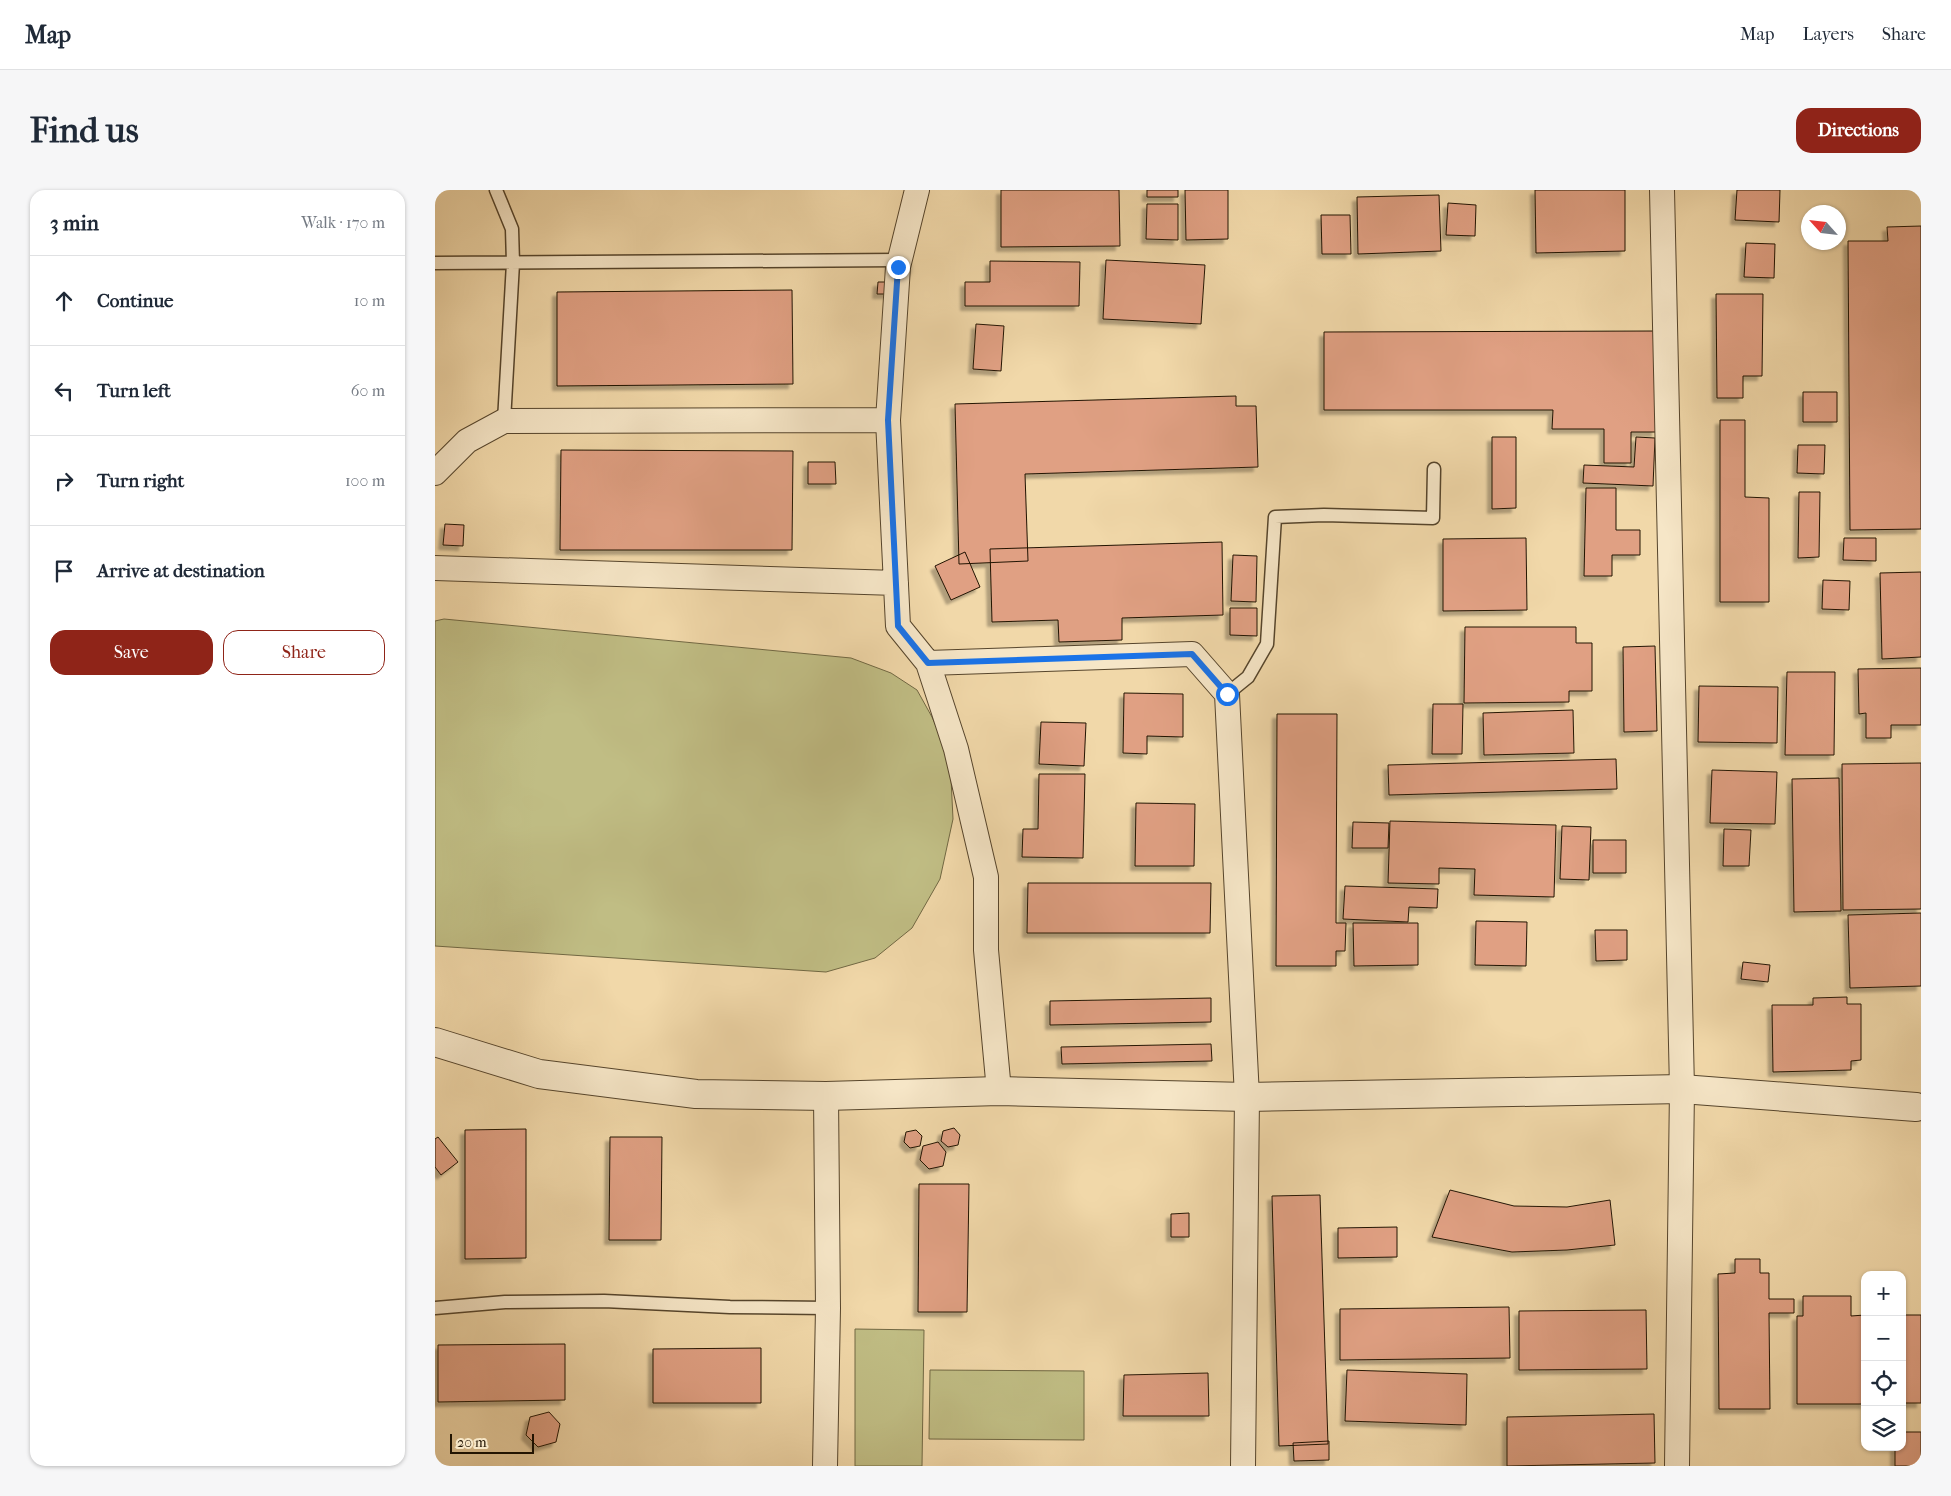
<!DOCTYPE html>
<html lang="en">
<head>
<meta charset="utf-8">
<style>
  :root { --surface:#fff; --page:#f6f6f7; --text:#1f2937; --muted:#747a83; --line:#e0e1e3; --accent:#8f2418 }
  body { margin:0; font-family:"IM FELL French Canon",serif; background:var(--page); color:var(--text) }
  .controls { position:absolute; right:15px; bottom:15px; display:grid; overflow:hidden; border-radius:10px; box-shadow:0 1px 4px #0004 }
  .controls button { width:45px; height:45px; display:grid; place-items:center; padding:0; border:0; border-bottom:1px solid var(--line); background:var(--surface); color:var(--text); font:25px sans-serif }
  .compass { position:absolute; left:1366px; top:15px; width:45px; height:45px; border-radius:50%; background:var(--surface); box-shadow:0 1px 4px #0004; rotate:297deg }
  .scale { position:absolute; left:15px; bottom:12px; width:84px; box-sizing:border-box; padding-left:5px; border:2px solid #221402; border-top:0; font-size:14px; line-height:18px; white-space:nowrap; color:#221402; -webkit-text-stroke:4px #f6e6c7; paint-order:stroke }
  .stop { position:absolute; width:15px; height:15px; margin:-11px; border:4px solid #1a73e8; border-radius:50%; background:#fff }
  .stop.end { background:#1a73e8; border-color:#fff; box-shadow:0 1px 5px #0008 }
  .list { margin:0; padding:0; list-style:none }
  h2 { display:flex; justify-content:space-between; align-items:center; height:65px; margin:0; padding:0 20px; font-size:21px }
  h2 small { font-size:16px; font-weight:400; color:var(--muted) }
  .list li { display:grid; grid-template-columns:32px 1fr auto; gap:15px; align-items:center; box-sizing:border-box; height:90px; padding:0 20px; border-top:1px solid var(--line) }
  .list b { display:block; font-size:19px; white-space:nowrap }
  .list em { font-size:16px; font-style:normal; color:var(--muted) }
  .actions { display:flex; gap:10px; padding:15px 20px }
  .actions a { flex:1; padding:11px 0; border:1px solid var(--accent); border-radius:15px; text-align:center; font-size:18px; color:var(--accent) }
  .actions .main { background:var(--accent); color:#fff }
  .icon { flex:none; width:28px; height:28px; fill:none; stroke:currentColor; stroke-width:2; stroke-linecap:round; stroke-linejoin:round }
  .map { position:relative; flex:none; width:1486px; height:1276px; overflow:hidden; border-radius:15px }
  header { display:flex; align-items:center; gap:30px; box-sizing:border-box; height:70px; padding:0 25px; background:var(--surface); border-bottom:1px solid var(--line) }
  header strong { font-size:24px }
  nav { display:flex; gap:28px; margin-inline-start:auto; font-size:18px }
  .intro { display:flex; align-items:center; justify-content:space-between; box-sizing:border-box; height:120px; padding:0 30px }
  h1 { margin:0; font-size:35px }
  .button { padding:12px 22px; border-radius:15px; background:var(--accent); color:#fff; font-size:18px; font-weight:700 }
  main { display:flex; gap:30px; padding:0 30px }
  aside { flex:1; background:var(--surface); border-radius:15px; box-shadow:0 1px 4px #0004 }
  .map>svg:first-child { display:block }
  .green { fill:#c0bd84; stroke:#716843 }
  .building { fill:#e0a083; stroke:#221402; filter:url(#shadow) }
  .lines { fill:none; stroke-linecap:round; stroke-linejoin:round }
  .service-casing { stroke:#56452c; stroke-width:15 }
  .minor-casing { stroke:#56452c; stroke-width:26 }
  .tertiary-casing { stroke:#56452c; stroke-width:30 }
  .service { stroke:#f6e6c7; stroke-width:12 }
  .minor { stroke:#f6e6c7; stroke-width:24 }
  .tertiary { stroke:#f6e6c7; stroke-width:28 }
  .route { stroke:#1a73e8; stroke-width:6 }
</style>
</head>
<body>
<header>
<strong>Map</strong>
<nav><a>Map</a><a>Layers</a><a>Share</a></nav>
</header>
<div class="intro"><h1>Find us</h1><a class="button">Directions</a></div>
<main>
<aside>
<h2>3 min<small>Walk · 170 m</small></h2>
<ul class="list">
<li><svg class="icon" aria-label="ahead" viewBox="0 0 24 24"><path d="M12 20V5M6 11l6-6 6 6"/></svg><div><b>Continue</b></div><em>10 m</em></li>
<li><svg class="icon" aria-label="left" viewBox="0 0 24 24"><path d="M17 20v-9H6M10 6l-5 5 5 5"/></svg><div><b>Turn left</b></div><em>60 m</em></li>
<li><svg class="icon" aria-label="right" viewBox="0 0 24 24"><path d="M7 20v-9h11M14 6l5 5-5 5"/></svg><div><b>Turn right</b></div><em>100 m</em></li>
<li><svg class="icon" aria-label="arrive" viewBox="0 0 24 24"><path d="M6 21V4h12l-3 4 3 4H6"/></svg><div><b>Arrive at destination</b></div></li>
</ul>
<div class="actions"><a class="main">Save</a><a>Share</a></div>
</aside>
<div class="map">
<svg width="1486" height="1276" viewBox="0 0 1486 1276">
  <defs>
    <filter id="shadow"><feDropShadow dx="-4.5" dy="4.5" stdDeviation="1" flood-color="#0004"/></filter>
  </defs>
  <rect width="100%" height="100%" fill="#f1d8a9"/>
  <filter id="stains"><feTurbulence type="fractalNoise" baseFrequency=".004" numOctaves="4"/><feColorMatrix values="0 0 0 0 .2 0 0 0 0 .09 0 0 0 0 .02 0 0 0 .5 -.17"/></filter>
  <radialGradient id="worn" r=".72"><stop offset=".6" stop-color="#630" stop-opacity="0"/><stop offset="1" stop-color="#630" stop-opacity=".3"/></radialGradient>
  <path class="green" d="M9,429L416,468L456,483L482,500L497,527L515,568L518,629L505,689L477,738L440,768L391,782L0,756V431Z
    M420,1139L489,1140L487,1276H420Z
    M495,1180L649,1181V1250L494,1249Z"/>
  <path class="building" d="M566,0H684L685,56L566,57Z
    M712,0H743V7H712Z
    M750,0H793V49L751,50Z
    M1100,0H1190V61L1101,63Z
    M1302,0H1345L1344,32L1300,30Z
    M1004,5L1006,61L923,64L922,7Z
    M1013,13L1041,15L1040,46L1011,45Z
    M712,14H743V50L711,49Z
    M886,25H915L916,64H887Z
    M1486,36V339L1415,340L1413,51H1453L1452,37Z
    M1311,53L1340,54L1339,88L1309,87Z
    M671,70L770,75L766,134L668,129Z
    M555,71L645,72L644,116H530V92H555Z
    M443,92H456V104H442Z
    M357,100L358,194L122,196V102Z
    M1281,104H1328L1327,186H1308V208H1282Z
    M541,134L569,136L566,181L538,179Z
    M1221,141V242H1196V273H1169V239H1117L1118,220H889V142Z
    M1368,202H1402V232H1368Z
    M801,206V216H821L823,277L590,284L593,371L524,374L520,214Z
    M1285,230H1310V307L1334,308V412H1285Z
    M1057,247H1081V318L1057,319Z
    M1201,247L1220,248L1218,296L1148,293L1149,275L1199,277Z
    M1363,255H1390L1389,284L1362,283Z
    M126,260L358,261L357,360H125Z
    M373,272H400L401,294H373Z
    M1151,298H1181V340H1205V365H1177V386H1149Z
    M1364,302H1385L1384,367L1363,368Z
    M10,334L29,335L28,356L8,355Z
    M1091,348L1092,420L1008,421V349Z
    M1409,348H1441V371L1408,370Z
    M787,352L788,425L687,428V450L624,452L623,430L557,432L555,359Z
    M530,362L545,397L516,410L500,376Z
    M798,365L822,366L821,412L796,411Z
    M1486,382V467L1447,469L1445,383Z
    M1388,390L1415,391L1414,420L1387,419Z
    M795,418H822V446L795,445Z
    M1030,437H1141V453H1157V501H1134V512L1029,513Z
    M1220,456L1222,541L1189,542L1188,457Z
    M1486,478V535H1456V548H1431V523L1424,524L1423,479Z
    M1352,482H1400L1399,565H1350Z
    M1264,496L1343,497L1342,553L1263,552Z
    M689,503L748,504V547L712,546V564L688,563Z
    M998,514H1028L1027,564H997Z
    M1138,520L1139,563L1049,565L1048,523Z
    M842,524H902L901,733H911L910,761H901V776H841Z
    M606,532L651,533L649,576L604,574Z
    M1181,569L1182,599L954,605L953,575Z
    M1486,573V719L1408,720L1407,574Z
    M1277,580L1342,582L1340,634L1275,633Z
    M604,584H650L648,668L587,667L588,639H603Z
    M1404,588L1406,721L1359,722L1357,589Z
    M701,613L760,614L759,676H700Z
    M955,631L1121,635L1119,707L1039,705L1040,679L1004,678V694L953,693Z
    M918,632L954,633L953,658H917Z
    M1127,636L1156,637L1154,690L1125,689Z
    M1289,639L1316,640L1314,676H1288Z
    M1158,650H1191V683H1158Z
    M593,693H776L775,743H592Z
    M910,696L1003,699L1002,718L974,717L973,732L908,729Z
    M1486,723V796L1415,798L1413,725Z
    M1041,731L1092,732L1091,776L1040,775Z
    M918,733H983V775L919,776Z
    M1160,740H1192V770L1161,771Z
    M1308,772L1335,775L1333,792L1306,789Z
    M1412,807V814H1426V870L1416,871V880L1338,882L1337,815H1378V808Z
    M776,808V832L615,835V811Z
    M776,854L777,871L627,874L626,857Z
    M519,938L525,945L523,955L513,957L506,951L508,941Z
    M91,939V1068L30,1069V940Z
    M481,940L487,946L485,956L475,958L469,952L471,942Z
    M3,947L23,972L6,985L0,977V949Z
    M175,947H227L226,1050H174Z
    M503,952L511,962L508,976L494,979L485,970L488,956Z
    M484,994H534L532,1122H483Z
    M1015,1000L1079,1016L1132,1017L1175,1010L1180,1055L1132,1060L1077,1062L997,1047Z
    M885,1005L893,1254L844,1256L837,1006Z
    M754,1023V1047H736V1024Z
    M962,1037V1067L903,1068V1038Z
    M1300,1069H1325V1083H1334V1109H1359V1123H1334L1335,1219H1284L1283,1084L1300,1083Z
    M1368,1106H1416V1126L1430,1125V1214H1362V1126H1368Z
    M1074,1117L1075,1168L905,1170V1119Z
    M1211,1120L1212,1179L1084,1180V1121Z
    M1467,1125H1486V1213H1467Z
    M130,1154V1210L3,1212V1155Z
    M326,1158V1213H218V1159Z
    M912,1180L1032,1184L1031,1235L910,1231Z
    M773,1183L774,1226H688L689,1185Z
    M114,1222L125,1234L121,1252L103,1257L91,1245L95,1227Z
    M1219,1224L1220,1273L1072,1276V1227Z
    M1467,1242H1486V1276H1460V1257H1467Z
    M894,1251V1270L859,1271L858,1253Z"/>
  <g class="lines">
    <g class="service-casing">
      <path id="service" d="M61,0L77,39L78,73L69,231
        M0,73L464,70
        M792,504L813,487L832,454L840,327L889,325L998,328L999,279
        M0,1118L70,1112L169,1111L295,1117L393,1118"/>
    </g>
    <g class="minor-casing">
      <path id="minor" d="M482,0L463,77L453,230L463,436L493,473L521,559L551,687V760L564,901
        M1227,0L1247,899L1242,1276
        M0,283L32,251L69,231L453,230
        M0,378L461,393
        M493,473L757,464L792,504L812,907L808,1276
        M390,1276L393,1118L391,906"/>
    </g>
    <g class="tertiary-casing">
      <path id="tertiary" d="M0,852L104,884L261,904L391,906L564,901L812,907L1247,899L1481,917"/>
    </g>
    <use href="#service" class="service"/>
    <use href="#minor" class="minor"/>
    <use href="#tertiary" class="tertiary"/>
  </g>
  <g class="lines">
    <path class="route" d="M463,77L453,230L463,436L493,473L757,464L792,504"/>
  </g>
  <rect width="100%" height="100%" filter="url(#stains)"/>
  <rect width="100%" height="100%" fill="url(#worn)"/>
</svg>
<div class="controls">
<button>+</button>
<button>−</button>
<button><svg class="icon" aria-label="locate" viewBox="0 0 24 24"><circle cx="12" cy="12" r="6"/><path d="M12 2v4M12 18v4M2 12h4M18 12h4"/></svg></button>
<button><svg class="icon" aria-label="layers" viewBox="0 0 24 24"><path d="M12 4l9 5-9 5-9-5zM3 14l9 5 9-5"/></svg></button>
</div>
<svg class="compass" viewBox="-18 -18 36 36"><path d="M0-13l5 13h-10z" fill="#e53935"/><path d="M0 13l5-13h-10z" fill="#747a83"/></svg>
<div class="scale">20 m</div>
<div class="stop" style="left:792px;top:504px"></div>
<div class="stop end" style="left:463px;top:77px"></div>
</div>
</main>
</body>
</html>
